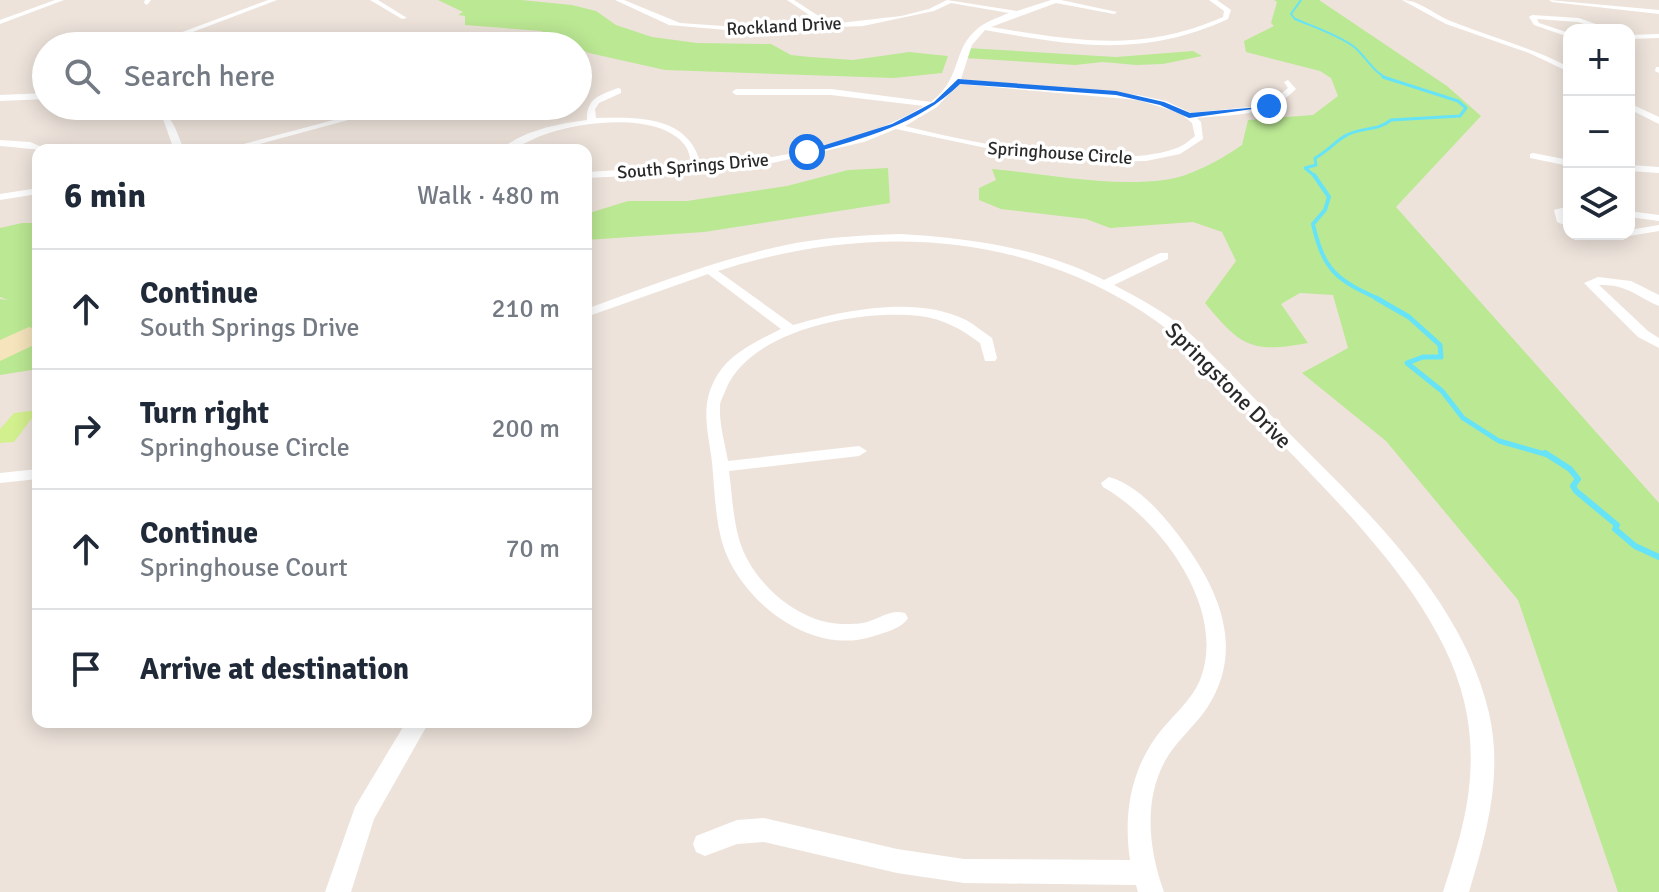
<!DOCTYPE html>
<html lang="en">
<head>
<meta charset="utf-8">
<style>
  :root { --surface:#fff; --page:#f2f2f3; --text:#1f2937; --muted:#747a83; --line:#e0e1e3 }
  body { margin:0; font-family:Signika,sans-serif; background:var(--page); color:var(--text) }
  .controls { position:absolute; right:24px; top:24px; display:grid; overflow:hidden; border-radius:16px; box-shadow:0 4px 20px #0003 }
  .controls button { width:72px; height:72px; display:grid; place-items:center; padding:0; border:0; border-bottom:2px solid var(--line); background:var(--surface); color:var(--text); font:40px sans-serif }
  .stop { position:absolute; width:24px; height:24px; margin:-18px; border:6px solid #1a73e8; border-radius:50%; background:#fff }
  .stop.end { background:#1a73e8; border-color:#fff; box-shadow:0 2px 8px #0008 }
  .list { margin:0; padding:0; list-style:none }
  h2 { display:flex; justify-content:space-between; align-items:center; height:104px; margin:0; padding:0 32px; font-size:34px }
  h2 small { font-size:26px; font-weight:400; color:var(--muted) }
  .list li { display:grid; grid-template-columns:52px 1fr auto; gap:24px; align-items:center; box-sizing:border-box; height:120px; padding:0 32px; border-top:2px solid var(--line) }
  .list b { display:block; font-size:30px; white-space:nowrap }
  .list p { margin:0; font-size:26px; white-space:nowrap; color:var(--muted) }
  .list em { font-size:26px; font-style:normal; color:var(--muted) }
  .icon { flex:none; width:44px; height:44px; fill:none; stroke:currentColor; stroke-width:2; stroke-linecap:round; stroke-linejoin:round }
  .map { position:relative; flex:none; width:1659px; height:892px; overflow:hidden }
  .search { position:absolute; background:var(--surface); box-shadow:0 4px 20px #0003; left:32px; top:32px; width:560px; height:88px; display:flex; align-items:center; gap:20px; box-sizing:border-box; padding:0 28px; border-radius:44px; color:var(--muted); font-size:30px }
  .panel { position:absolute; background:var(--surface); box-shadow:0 4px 20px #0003; left:32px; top:144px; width:560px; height:584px; border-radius:16px }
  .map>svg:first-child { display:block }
  .green { fill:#bbe893 }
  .sand { fill:#f5e4bc }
  .pitch { fill:#d3f08e }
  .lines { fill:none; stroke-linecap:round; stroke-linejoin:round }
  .stream-far4 { stroke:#66e3f7; stroke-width:2 }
  .stream-far3 { stroke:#66e3f7; stroke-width:3 }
  .stream-far2 { stroke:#66e3f7; stroke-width:4 }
  .stream-far1 { stroke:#66e3f7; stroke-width:5 }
  .stream { stroke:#66e3f7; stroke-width:6 }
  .minor { fill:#fff; fill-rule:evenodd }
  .route { fill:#1a73e8 }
  .labels { text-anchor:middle; stroke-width:7; stroke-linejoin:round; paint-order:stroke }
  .far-street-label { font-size:18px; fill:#2a2a2a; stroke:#fff }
  .street-label { font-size:22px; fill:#2a2a2a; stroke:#fff }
</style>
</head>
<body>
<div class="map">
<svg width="1659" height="892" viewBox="0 0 1659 892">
  <rect width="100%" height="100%" fill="#ede3db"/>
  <path class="green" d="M438,0H521L572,5L596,11L616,25L652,37L697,43L771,44L791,55L810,57L853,60L909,52L948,56L942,73L894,78L665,70L589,53L541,31L465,25V16L458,15L463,12Z
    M1274,0H1319L1447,86L1481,116L1396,207L1659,503V892H1618L1518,600L1386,441L1302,373L1348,348L1333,295L1300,293L1281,304L1308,343C1250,354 1240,345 1205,303L1236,261L1222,232L1193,222L1110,228L1086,219L1001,209L979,200V188L996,180L992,169C1048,174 1108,187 1164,180C1190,177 1220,160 1242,145L1248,120L1313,115L1338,96L1331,78L1320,71L1246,52L1244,41L1274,26L1271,23L1277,2Z
    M968,48L1116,57L1193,51L1202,56L1163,64L1136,65L1103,62L1075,65L965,58Z
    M888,168L890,203L704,232L586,240V214L628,201H687L787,186L848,170Z
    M22,223H38V369L0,375V299L8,300L0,297V228Z"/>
  <path class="sand" d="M29,327L38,330V343L0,361V340Z"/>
  <path class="pitch" d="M38,410L14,442L0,443V429L14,413Z"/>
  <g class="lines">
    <path class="stream-far4" d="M1301,0L1291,14L1295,19C1314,27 1336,34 1353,46C1366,56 1374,74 1389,79"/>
    <path class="stream-far3" d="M1316,177L1305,168L1316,165L1315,158C1327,152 1339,138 1347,135C1362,127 1378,131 1391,120L1460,116L1466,108L1458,101L1383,77"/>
    <path class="stream-far2" d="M1314,175L1329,197L1325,210L1313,224C1324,272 1337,280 1381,300"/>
    <path class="stream-far1" d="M1376,298L1409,317L1440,345L1441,357H1423L1407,363L1442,391L1463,418L1499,441L1548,455"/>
    <path class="stream" d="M1545,453L1570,469L1578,479L1573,486L1576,491L1617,525L1615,529L1635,546L1659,557"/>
    <path class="minor" d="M55,0H64L0,24V20Z
      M145,0H151L147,5L144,3Z
      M268,0H277L156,46H145Z
      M370,0H378L407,18L402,19Z
      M615,0H624L680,23L738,27L824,25L787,0H794L831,24L901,16L929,9L947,0L1017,11L1051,0H1061L1117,12L1114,14L1056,3L991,27C1076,41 1141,53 1223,17L1224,11L1209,0H1217L1231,10L1228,19C1143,58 1074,46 985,30L972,45L961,79L1138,95L1166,101L1191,113L1259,106L1271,102L1288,88L1284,82L1288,80L1296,89C1267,118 1235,114 1197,118L1201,122L1203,139L1180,154L1146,161L1103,162L1005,152L896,129L864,142L768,164L672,174L586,178V172L692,166C690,158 689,149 683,143C655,112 581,122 546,134C530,139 517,150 500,150C524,130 557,124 587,120C586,98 600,95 618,88L621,89V93L599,103L595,109L596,118C638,117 689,115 701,165C779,159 857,146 924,106L831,95H736L732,92L736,89H831L931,102C962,78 952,52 975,31C984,22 997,18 1009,13L951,3L934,11L863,26L738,31L669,25ZM958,84L1138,100L1180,113L1192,123L1195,136C1189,141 1182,147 1174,149C1111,171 970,143 905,126L937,107Z
      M1402,0C1420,0 1436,16 1453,22C1493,38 1530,47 1569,67V72L1529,53L1446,24Z
      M1549,0L1659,10V14L1552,2Z
      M1532,15L1579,18L1612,30H1601L1578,22L1537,19L1539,23L1569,33V37L1534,25L1529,17Z
      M1659,34V38L1629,39V35Z
      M1656,67H1659V73L1655,71Z
      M46,93V99L0,101V95Z
      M1629,103L1659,117V124L1629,109Z
      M142,106C170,106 175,127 184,150H174L163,119Z
      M386,106H400L237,150H221Z
      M0,140L30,142L49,150C34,150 17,147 0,146Z
      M1533,153L1569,160V166L1530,158V154Z
      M1629,165L1659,167V173L1629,171Z
      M38,188V194L0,200V194Z
      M1569,206V212L1565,213L1569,220V227L1557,222L1554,210Z
      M1629,211L1659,215V221L1629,217Z
      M1659,225V231L1629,236L1624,234H1629V230Z
      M900,234C970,238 1041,248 1104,280L1160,253H1168V259L1114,285C1139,298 1165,312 1186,330C1219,360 1249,394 1281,425C1362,507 1462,596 1489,713C1503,776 1487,832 1469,892H1443C1463,831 1478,780 1467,715C1448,602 1329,494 1253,414C1227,388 1201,354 1172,333C1134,303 1091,280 1045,265C939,229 823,237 718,271L793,325C843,310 917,295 966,320C975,325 983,332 992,338L997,358L995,361H985L980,343C961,329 944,319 920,316C861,309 751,329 726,389C724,395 720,401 720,406C719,424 725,444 728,461L859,446L867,451L859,456L729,471C732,494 733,518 739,539C751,582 799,625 845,624C853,624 862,624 870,621C882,617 892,609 905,613L908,618C902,629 882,633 871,637C814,654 751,608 728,558C715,530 715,493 712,462C708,430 699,404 718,374C732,352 759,340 781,329L708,274L586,317V309C655,284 724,257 796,243C830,237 865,235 900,234Z
      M1598,277L1631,281L1659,295V306C1636,296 1627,284 1599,285L1648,331L1659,338V348L1638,337L1584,283Z
      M38,469V479L0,483V473Z
      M1109,477C1140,486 1164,516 1182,540C1220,591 1245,650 1207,708C1194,727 1176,741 1165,761C1143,801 1149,851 1164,892H1138L1136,885L964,883L897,873L764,842L737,844L705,856L696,852L693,844L696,836L737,820L764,818L897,849L964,859L1130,860C1123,813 1131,766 1163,728C1176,713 1192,699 1200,680C1228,610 1161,520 1103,487L1101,483Z
      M406,722H429L374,819L351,892H325L355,807Z"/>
  </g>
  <path class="route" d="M958,79L1116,91L1164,102L1190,113L1273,106L1189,118L1160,105L1116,95L960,84C918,125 865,137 810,154L803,152L892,124L934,102Z"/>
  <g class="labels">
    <g class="far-street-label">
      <text transform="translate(784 26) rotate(-3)" y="6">Rockland Drive</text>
      <text transform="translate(1060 153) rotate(4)" y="6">Springhouse Circle</text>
      <text transform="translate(693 166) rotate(-5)" y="6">South Springs Drive</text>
    </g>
    <g class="street-label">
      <text transform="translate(1229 385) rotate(45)" y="8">Springstone Drive</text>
    </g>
  </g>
</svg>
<div class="controls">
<button>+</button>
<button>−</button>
<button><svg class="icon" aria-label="layers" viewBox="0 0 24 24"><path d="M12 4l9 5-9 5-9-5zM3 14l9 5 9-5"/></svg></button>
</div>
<div class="stop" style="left:807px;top:152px"></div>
<div class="stop end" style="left:1269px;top:106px"></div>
<div class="search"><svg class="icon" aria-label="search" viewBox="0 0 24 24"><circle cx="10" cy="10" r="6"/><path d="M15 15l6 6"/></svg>Search here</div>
<section class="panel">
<h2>6 min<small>Walk · 480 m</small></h2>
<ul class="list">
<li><svg class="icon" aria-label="ahead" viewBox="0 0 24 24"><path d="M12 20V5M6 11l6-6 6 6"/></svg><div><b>Continue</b><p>South Springs Drive</p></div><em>210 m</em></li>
<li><svg class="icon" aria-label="right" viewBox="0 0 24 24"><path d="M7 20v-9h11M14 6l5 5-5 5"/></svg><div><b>Turn right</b><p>Springhouse Circle</p></div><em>200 m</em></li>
<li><svg class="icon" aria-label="ahead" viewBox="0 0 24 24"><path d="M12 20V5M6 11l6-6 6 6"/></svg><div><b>Continue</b><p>Springhouse Court</p></div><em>70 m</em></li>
<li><svg class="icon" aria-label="arrive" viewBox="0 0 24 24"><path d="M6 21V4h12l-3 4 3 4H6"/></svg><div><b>Arrive at destination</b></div></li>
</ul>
</section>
</div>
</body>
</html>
